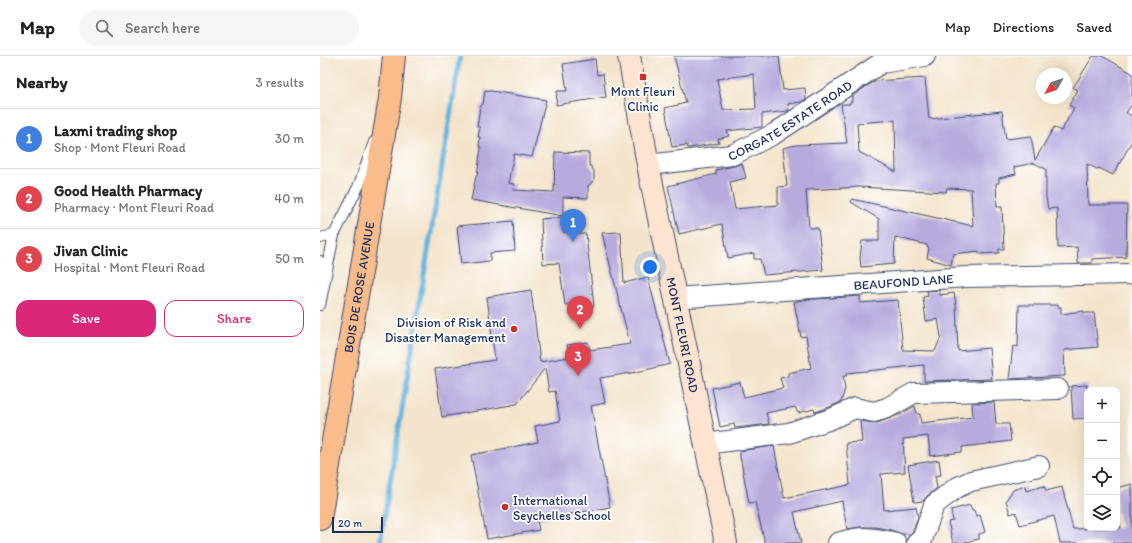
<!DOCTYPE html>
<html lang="en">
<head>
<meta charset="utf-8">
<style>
  :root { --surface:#fff; --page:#f6f6f6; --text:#222; --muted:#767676; --line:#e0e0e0; --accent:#db2777 }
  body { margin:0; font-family:Itim,sans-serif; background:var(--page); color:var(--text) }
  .controls { position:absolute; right:12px; bottom:12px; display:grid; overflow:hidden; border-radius:8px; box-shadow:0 4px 16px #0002 }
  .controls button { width:36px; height:36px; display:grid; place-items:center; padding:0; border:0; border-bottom:1px solid var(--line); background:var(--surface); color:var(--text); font:20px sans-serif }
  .compass { position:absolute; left:716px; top:12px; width:36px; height:36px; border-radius:50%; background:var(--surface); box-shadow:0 4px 16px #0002; rotate:230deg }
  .scale { position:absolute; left:12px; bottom:10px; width:51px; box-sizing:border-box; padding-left:4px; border:2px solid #1b2f5e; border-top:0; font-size:11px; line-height:14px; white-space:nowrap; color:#1b2f5e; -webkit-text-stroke:3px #fff; paint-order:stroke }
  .you { position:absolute; left:330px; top:211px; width:14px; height:14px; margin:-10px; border:3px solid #fff; border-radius:50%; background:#1a73e8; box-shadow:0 0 0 6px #1a73e833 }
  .badge { display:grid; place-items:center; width:26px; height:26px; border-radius:50%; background:var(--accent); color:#fff; font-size:13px; font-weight:700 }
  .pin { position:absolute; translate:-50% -33px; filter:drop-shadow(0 1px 2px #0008) }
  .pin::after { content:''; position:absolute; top:21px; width:14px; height:12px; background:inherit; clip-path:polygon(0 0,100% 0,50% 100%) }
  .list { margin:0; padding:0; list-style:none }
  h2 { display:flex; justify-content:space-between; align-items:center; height:52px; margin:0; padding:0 16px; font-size:17px }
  h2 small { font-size:13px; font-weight:400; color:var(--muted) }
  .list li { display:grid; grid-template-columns:26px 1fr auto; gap:12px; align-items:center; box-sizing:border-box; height:60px; padding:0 16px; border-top:1px solid var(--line) }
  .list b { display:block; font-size:15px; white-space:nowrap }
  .list p { margin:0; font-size:13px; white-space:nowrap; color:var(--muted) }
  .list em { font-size:13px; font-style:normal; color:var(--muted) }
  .actions { display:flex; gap:8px; padding:12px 16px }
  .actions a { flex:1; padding:9px 0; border:1px solid var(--accent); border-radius:12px; text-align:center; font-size:14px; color:var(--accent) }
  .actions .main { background:var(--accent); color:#fff }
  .icon { flex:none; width:22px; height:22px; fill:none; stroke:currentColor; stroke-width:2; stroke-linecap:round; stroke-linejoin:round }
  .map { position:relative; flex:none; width:812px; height:487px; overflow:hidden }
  header { display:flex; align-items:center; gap:24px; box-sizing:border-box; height:56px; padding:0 20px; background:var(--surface); border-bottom:1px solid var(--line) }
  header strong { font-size:19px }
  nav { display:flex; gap:22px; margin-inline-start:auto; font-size:14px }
  .search { width:280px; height:36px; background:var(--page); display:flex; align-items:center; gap:10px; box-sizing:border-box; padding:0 14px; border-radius:22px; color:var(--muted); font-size:15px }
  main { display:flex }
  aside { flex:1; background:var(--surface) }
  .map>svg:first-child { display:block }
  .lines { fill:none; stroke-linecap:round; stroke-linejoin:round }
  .stream { stroke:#63b3dd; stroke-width:5 }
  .building { fill:#b7abde; fill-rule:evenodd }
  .service-casing { stroke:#3c4a6e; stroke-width:12 }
  .minor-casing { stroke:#3c4a6e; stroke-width:22 }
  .secondary-casing { stroke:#3c4a6e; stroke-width:24 }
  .primary-casing { stroke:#3c4a6e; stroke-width:24 }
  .service { stroke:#fff; stroke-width:10 }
  .minor { stroke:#fff; stroke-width:20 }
  .secondary { stroke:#fde4d0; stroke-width:22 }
  .primary { stroke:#f9bc8a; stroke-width:22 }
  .poi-dot { fill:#c8321e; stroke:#fff; stroke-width:1.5 }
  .labels { text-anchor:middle; stroke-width:3.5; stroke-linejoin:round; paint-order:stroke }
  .poi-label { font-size:13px; fill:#1b2f5e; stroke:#fff }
  .street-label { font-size:13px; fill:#1b2f5e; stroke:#fff }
</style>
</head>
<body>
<header>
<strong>Map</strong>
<div class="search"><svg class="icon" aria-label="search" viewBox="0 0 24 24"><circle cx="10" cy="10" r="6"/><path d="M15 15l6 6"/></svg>Search here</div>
<nav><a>Map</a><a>Directions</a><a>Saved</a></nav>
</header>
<main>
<aside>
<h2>Nearby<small>3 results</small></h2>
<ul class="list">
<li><span class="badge" style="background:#3f7fe0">1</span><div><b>Laxmi trading shop</b><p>Shop · Mont Fleuri Road</p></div><em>30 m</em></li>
<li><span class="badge" style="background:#e0444e">2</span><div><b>Good Health Pharmacy</b><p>Pharmacy · Mont Fleuri Road</p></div><em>40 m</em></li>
<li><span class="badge" style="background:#e0444e">3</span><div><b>Jivan Clinic</b><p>Hospital · Mont Fleuri Road</p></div><em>50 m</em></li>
</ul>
<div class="actions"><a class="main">Save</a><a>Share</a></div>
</aside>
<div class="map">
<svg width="812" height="487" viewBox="0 0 812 487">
  <rect width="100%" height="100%" fill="#fff"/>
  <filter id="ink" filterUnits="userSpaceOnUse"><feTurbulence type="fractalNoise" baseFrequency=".025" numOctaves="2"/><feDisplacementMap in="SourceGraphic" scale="8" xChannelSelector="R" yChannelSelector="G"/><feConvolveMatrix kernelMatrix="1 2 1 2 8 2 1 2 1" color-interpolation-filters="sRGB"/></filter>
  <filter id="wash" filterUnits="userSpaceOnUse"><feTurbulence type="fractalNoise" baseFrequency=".012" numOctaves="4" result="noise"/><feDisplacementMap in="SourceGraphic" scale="16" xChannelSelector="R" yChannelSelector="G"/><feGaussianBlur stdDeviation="0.9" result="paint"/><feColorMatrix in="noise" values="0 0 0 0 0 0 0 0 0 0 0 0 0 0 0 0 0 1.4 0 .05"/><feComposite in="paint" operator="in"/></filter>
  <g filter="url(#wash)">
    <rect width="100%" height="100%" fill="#f4e4cb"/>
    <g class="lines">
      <path class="stream" d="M60,487L140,0"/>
    </g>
    <g id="blocks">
      <path class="building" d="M354,0H459L463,34L485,32L486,43L481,46L468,48L469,54L467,55L442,58V71L407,75L409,80L398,83L399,87L368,92L367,89L352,91L345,52L366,47ZM434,18L436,53L403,54L397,23Z
        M773,0H782L812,17V48L806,57L812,60V85L793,119L779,112L777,113L767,108L768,149H807L806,201L772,203V207H758L757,191L738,192L737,152L728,153L726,141V113L714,107L694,111L696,118L679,122V127H676L677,151H682L684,193H679V197L659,198V195L633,198L631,209L607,202L609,192L607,191V189L575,181L574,208L541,211L540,202L542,185H559V163L531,146L532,143L653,170L651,133L627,132L626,136L540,131L486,134L489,172H498L503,214L444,219L440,203H434V197L408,202L402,168L359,178L348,130L396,118V114L414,110L422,107L426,122L410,126L415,153L458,149V131L467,130L463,92L476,89L527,87L521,48H530V46L532,45V40L552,27L555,26V25L605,22L609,63L682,55L686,83L711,80L715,104L734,71L741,75L754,52L749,49L758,34L753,32ZM575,64L576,116L539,96L537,67Z
        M275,3L277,19L283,18L286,41L236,49L237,35H247L243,8Z
        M165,34L226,44L212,101L194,98L188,127L194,128L193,134L234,136L235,96L269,97V108L274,115V124L268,130V142L243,141V160L151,144L156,120H157L161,91L159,90L160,81H158L160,71H157L160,51L163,48Z
        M243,161V176H259V178H266L274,250L259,252L258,248L245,249L239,207L223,208L221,163Z
        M193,165L195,195L170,197V205L141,208L137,170Z
        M301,176L304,227L328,221L350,308L317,316L280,322L285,347L271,350L290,451L217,464L219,474L167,483L151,399L218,386L215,370L240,365L235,335L229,336L225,312L197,348L122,361L115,313L175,304L167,241L211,234L220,306L249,301L247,289L268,286L270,294L310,288L282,177Z
        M619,234L620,239L634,237L636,249L638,295L669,292L672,323L604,325V309L527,317V320H523L525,333L521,346L507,352L495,356L494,353L478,357L475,351L446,357L449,368L415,372L414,368L400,371L392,332L420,326L424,341L463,332L460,322L468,321V317L491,312L486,280L481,281L474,246L482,244L540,240V247L578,244L583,294L615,295L621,281L618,263L606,265L603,241L608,240L607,235Z
        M699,249H738V251H741V258L764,255V257H774L778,291L744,294L745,320L689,323L693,290L698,291Z
        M767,329V362L753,363L751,330Z
        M674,346L676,368H689L691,385L642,391V396L610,400L608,380L583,383L585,416L561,418L564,454L596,451L598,461L592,476L591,478H582L571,474L555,471H540L527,473L522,445L474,456L481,487H445L435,446L429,447L419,395L454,390L464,442L530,429L526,387L542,386L540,365L557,367L581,358L595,350L597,358H600L601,367L653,361L652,347Z
        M619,404L621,419L615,420L617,432L607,440L603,445L594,446L588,409Z
        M812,428V487H740L734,460L700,469L696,456L690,458L686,444L693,434L705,430L706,435L724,430L726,435L742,431L753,473L801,472L797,455V432Z
        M650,449L652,454H654L656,460L660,459L665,476L659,478V483L641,487H633L628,466L633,465L631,454Z"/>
    </g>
  </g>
  <g filter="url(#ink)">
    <use href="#blocks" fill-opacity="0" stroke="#3c4a6e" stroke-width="1"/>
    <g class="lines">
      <g class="service-casing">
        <path id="service" d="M0,182L14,179
          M0,205L3,222
          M0,249L14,179L39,129L54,86"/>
      </g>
      <g class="minor-casing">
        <g id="minor">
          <path id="s1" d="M328,109L412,99L454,78L561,7L605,0"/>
          <path id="s2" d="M355,242L646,221L812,218"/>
          <path d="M385,388L469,377L511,363L535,352L554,356L567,352L594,337L738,333"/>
          <path d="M518,487C540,480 554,481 576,487"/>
          <path d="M597,487L602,484L614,449L636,432L651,425L719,410"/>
        </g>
      </g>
      <g class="secondary-casing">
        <g id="secondary">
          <path id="s3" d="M309,0L328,109L406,487"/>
        </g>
      </g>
      <g class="primary-casing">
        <g id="primary">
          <path id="s4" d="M0,463L70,42L74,0"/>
        </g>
      </g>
      <use href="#service" class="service"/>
      <use href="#minor" class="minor"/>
      <use href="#secondary" class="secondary"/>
      <use href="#primary" class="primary"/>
    </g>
  </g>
  <g class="poi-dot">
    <rect x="319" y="17" width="8" height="8" rx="2"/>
    <circle cx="194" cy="273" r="4"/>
    <circle cx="185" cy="451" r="4"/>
  </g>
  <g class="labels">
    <g class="poi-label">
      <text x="323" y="40">Mont Fleuri<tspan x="323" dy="15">Clinic</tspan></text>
      <text x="186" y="271" text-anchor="end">Division of Risk and<tspan x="186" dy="15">Disaster Management</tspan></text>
      <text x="193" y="449" text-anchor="start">International<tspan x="193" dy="15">Seychelles School</tspan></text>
    </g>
    <g class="street-label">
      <text dy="5" stroke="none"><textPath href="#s1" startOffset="152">CORGATE ESTATE ROAD</textPath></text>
      <text dy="5" stroke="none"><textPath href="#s2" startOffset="229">BEAUFOND LANE</textPath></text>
      <text dy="5" stroke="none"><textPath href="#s4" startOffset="235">BOIS DE ROSE AVENUE</textPath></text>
      <text dy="5" stroke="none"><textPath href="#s3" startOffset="284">MONT FLEURI ROAD</textPath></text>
    </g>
  </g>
</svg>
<div class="controls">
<button>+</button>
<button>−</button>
<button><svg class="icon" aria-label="locate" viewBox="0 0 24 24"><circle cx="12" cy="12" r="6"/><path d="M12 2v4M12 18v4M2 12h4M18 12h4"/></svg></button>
<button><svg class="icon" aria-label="layers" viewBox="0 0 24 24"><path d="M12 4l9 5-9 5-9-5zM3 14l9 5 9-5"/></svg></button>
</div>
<svg class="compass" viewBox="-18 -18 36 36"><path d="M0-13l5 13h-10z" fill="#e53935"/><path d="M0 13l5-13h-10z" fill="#767676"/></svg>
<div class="scale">20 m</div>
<div class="you"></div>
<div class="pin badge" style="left:253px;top:186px;background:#3f7fe0">1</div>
<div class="pin badge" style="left:260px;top:273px;background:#e0444e">2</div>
<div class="pin badge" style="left:258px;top:320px;background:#e0444e">3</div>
</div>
</main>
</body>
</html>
